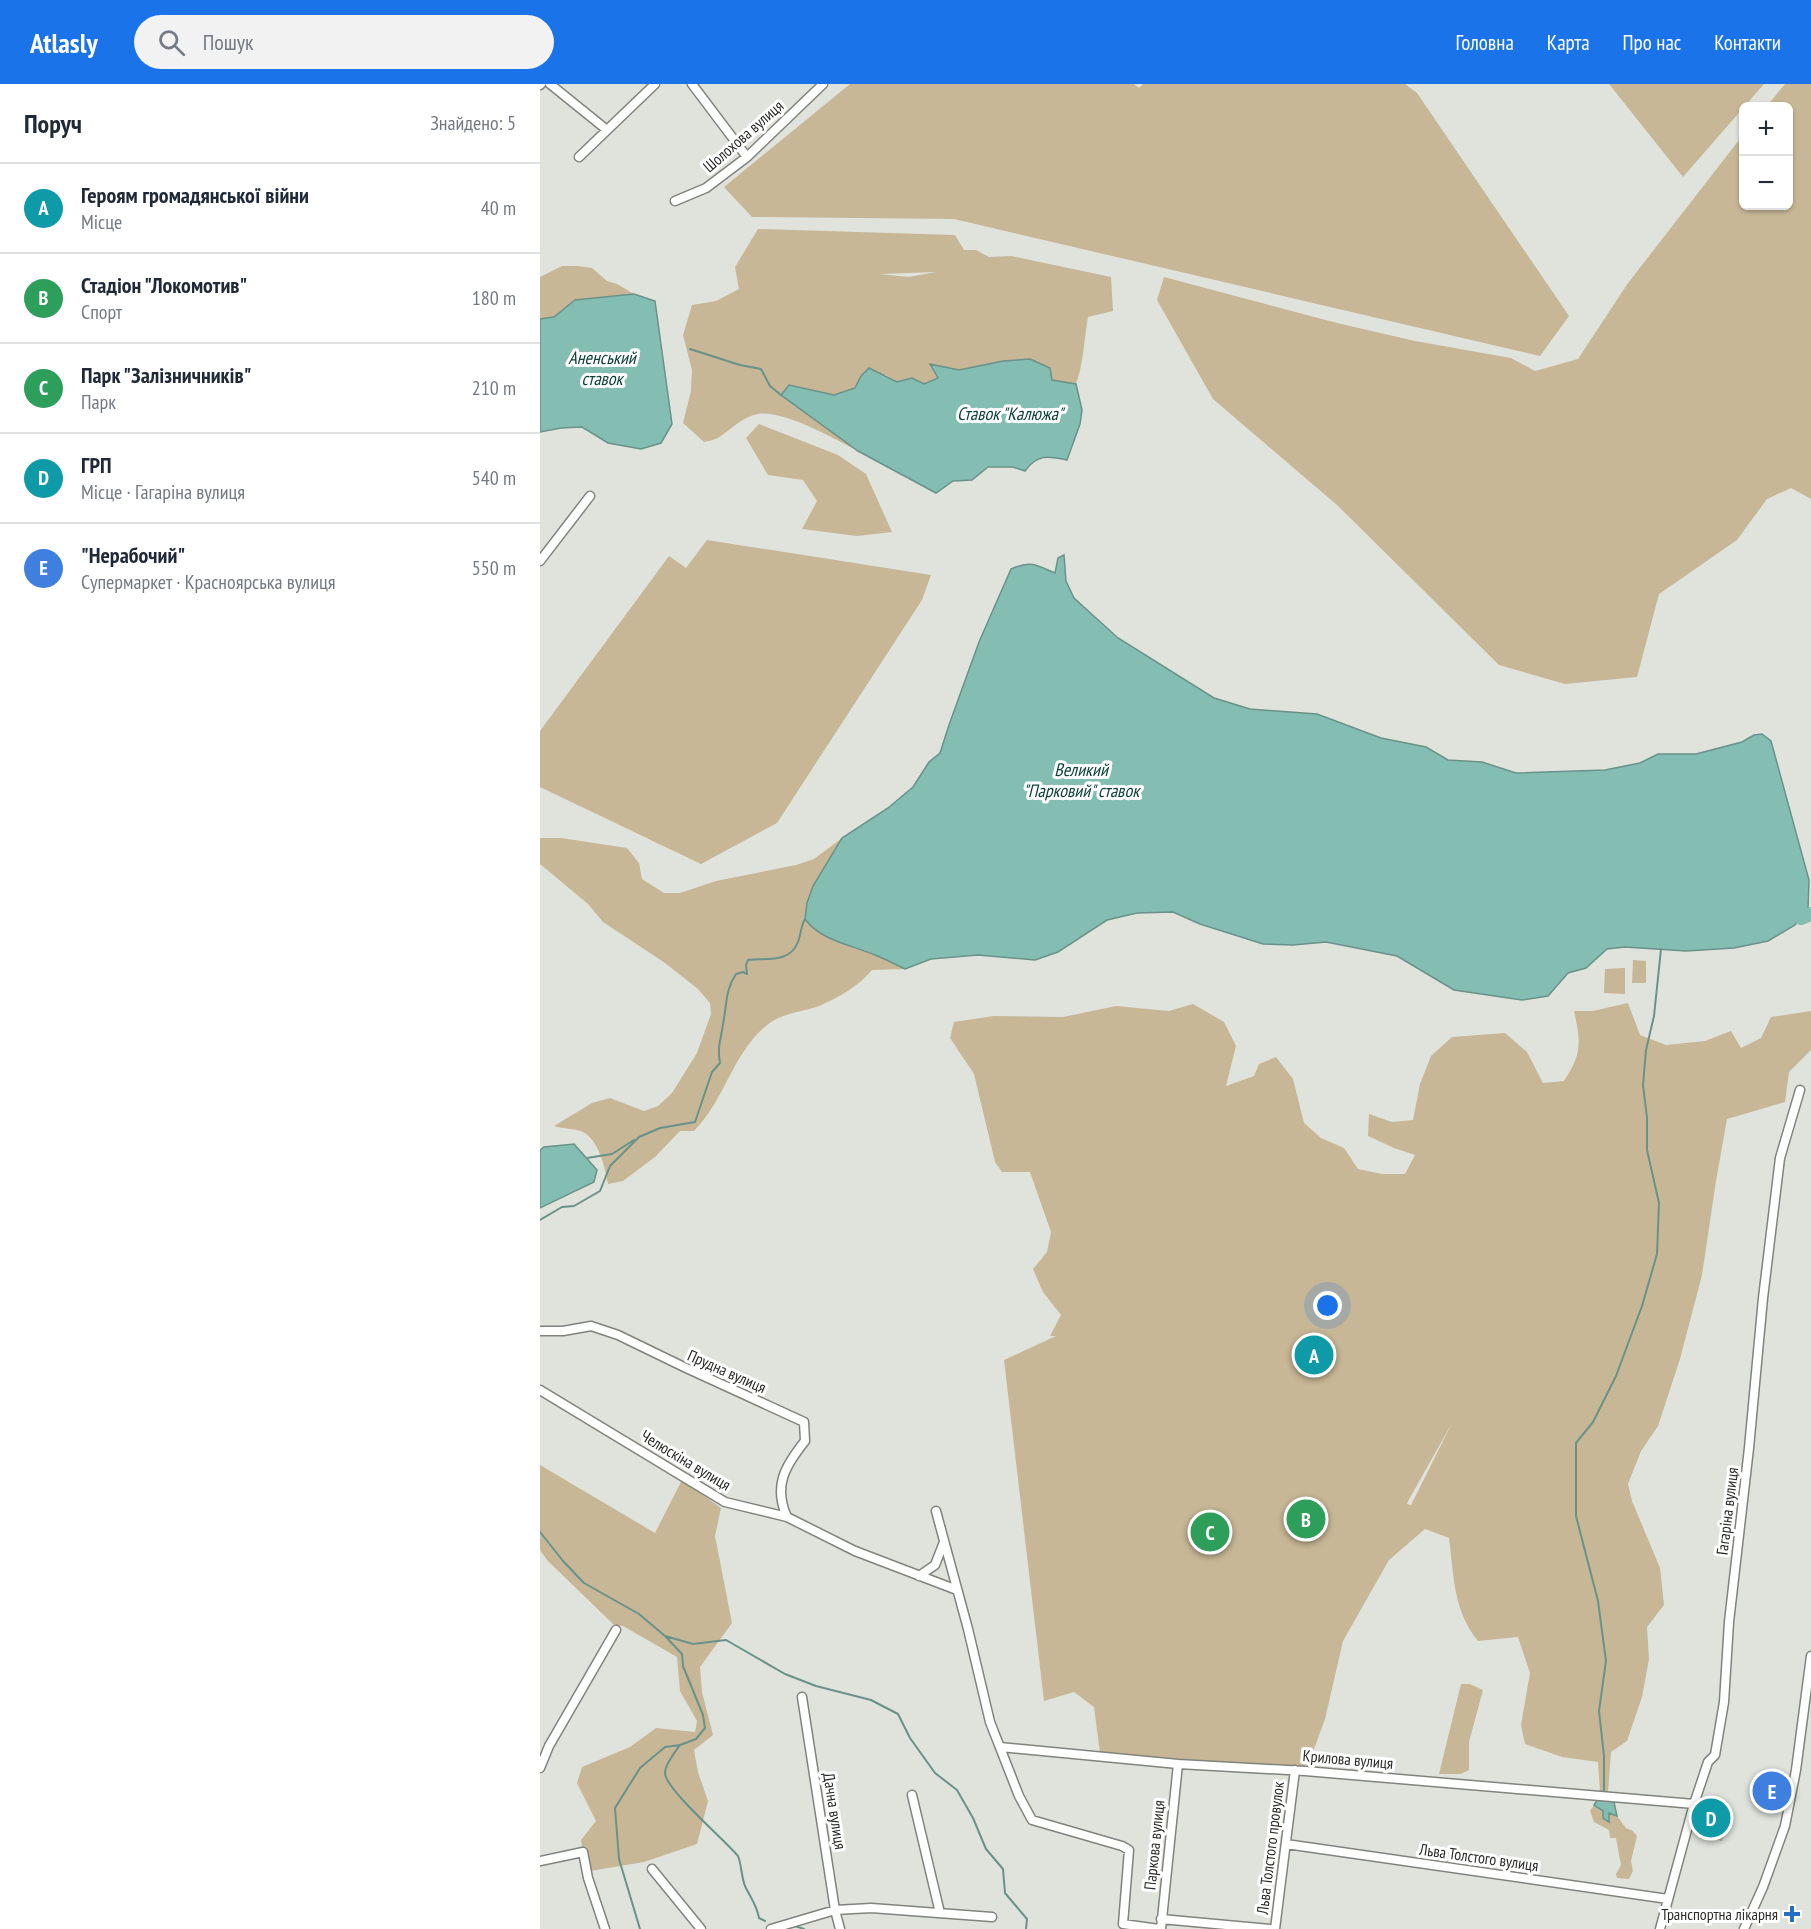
<!DOCTYPE html>
<html lang="uk">
<head>
<meta charset="utf-8">
<style>
  :root { --surface:#fff; --page:#f2f2f3; --text:#1f2937; --muted:#747a83; --line:#e0e1e3; --accent:#1a73e8 }
  body { margin:0; font-family:"PT Sans Narrow",sans-serif; background:var(--page); color:var(--text) }
  .controls { position:absolute; right:18px; top:18px; display:grid; overflow:hidden; border-radius:9px; box-shadow:0 2px 4px #0004 }
  .controls button { width:54px; height:54px; display:grid; place-items:center; padding:0; border:0; border-bottom:2px solid var(--line); background:var(--surface); color:var(--text); font:30px sans-serif }
  .you { position:absolute; left:788px; top:1222px; width:21px; height:21px; margin:-15px; border:4px solid #fff; border-radius:50%; background:#1a73e8; box-shadow:0 0 0 9px #1a73e833 }
  .badge { display:grid; place-items:center; width:39px; height:39px; border-radius:50%; background:var(--accent); color:#fff; font-size:20px; font-weight:700 }
  .pin { position:absolute; translate:-50% -50%; border:3px solid #fff; box-shadow:0 2px 6px #0006 }
  .list { margin:0; padding:0; list-style:none }
  h2 { display:flex; justify-content:space-between; align-items:center; height:78px; margin:0; padding:0 24px; font-size:26px }
  h2 small { font-size:20px; font-weight:400; color:var(--muted) }
  .list li { display:grid; grid-template-columns:39px 1fr auto; gap:18px; align-items:center; box-sizing:border-box; height:90px; padding:0 24px; border-top:2px solid var(--line) }
  .list b { display:block; font-size:22px; white-space:nowrap }
  .list p { margin:0; font-size:20px; white-space:nowrap; color:var(--muted) }
  .list em { font-size:20px; font-style:normal; color:var(--muted) }
  .icon { flex:none; width:33px; height:33px; fill:none; stroke:currentColor; stroke-width:2; stroke-linecap:round; stroke-linejoin:round }
  .map { position:relative; flex:none; width:1271px; height:1845px; overflow:hidden }
  header { display:flex; align-items:center; gap:36px; box-sizing:border-box; height:84px; padding:0 30px; background:var(--accent); color:#fff }
  header strong { font-size:28px }
  nav { display:flex; gap:33px; margin-inline-start:auto; font-size:21px }
  .search { width:420px; height:54px; background:var(--page); display:flex; align-items:center; gap:15px; box-sizing:border-box; padding:0 21px; border-radius:33px; color:var(--muted); font-size:22px }
  main { display:flex }
  aside { flex:1; background:var(--surface) }
  .map>svg:first-child { display:block }
  .green { fill:#c7b796; fill-rule:evenodd }
  .water { fill:#84bdb2; stroke:#699289; stroke-width:1.5 }
  .lines { fill:none; stroke-linecap:round; stroke-linejoin:round }
  .stream { stroke:#699289; stroke-width:2 }
  .river { stroke:#84bdb2; stroke-width:14 }
  .minor-casing { stroke:#80847d; stroke-width:11 }
  .minor { stroke:#fff; stroke-width:8 }
  .poi-dot { fill:#256fbe; stroke:#fff; stroke-width:2 }
  .labels { text-anchor:middle; stroke-width:6; stroke-linejoin:round; paint-order:stroke }
  .street-label { font-size:16px; fill:#2a2c29; stroke:#fff }
  .poi-label { font-size:16px; fill:#2a2c29; stroke:#fff; text-anchor:end }
  .water-label { font-size:18px; font-style:italic; fill:#0f423b; stroke:#fff }
</style>
</head>
<body>
<header>
<strong>Atlasly</strong>
<div class="search"><svg class="icon" aria-label="search" viewBox="0 0 24 24"><circle cx="10" cy="10" r="6"/><path d="M15 15l6 6"/></svg>Пошук</div>
<nav><a>Головна</a><a>Карта</a><a>Про нас</a><a>Контакти</a></nav>
</header>
<main>
<aside>
<h2>Поруч<small>Знайдено: 5</small></h2>
<ul class="list">
<li><span class="badge" style="background:#0f9aa8">A</span><div><b>Героям громадянської війни</b><p>Місце</p></div><em>40 m</em></li>
<li><span class="badge" style="background:#2e9e5b">B</span><div><b>Стадіон &quot;Локомотив&quot;</b><p>Спорт</p></div><em>180 m</em></li>
<li><span class="badge" style="background:#2e9e5b">C</span><div><b>Парк &quot;Залізничників&quot;</b><p>Парк</p></div><em>210 m</em></li>
<li><span class="badge" style="background:#0f9aa8">D</span><div><b>ГРП</b><p>Місце · Гагаріна вулиця</p></div><em>540 m</em></li>
<li><span class="badge" style="background:#3f7fe0">E</span><div><b>&quot;Нерабочий&quot;</b><p>Супермаркет · Красноярська вулиця</p></div><em>550 m</em></li>
</ul>
</aside>
<div class="map">
<svg width="1271" height="1845" viewBox="0 0 1271 1845">
  <rect width="100%" height="100%" fill="#dfe3dc"/>
  <path class="green" d="M310,0H594L599,4L603,0H865L877,9L1029,232L1000,272L414,135L212,133L184,103Z
    M1069,0H1224L1143,93Z
    M1245,0H1271V415L1251,404L1227,415L1197,456L1119,510L1097,593L1025,600L959,581L797,421L673,315L617,216L624,193L797,239L875,257L971,274L995,287L1038,275L1088,199L1203,51L1204,122H1248V22H1227Z
    M218,145L415,151L424,166H436L449,173L471,172L571,193L573,227L548,233C544,255 544,278 536,300L512,296L463,277L419,286L391,280L398,294L384,300L372,294L358,298L346,291L321,292L315,304L294,311L249,301L241,311L318,367C294,355 244,326 218,330C201,333 191,346 178,354C174,356 168,357 164,358L143,339L151,307L152,286L143,251L152,221L176,217L199,205L195,183ZM396,188L369,193L339,190Z
    M22,182H38L52,184L67,197L77,200L94,210L35,216L14,234L0,235V193Z
    M219,340L298,371L326,390L352,448L317,452L262,445L277,417L263,396L228,391L206,354Z
    M167,456L391,491L382,516L237,739L161,780L0,703V647L129,472L146,484Z
    M0,754H21L87,764L99,779L102,795L124,809H140L176,797L256,781L274,775L302,754L273,802L335,871L365,885L332,886C319,902 298,914 279,922C263,928 241,929 227,941C192,970 185,1016 154,1047H140L115,1073L83,1097L68,1100C65,1084 59,1056 43,1048C35,1044 23,1045 14,1042L52,1019L70,1014L104,1027L118,1022L132,1009L157,969L171,930L170,919L158,905L125,879L63,838L48,820L0,780Z
    M1093,876L1106,877V899H1092Z
    M1085,884V910L1064,909L1065,885Z
    M1088,919L1100,951L1126,961L1165,957L1191,947L1201,964L1221,954L1231,933L1271,927V966L1249,988L1245,1018L1187,1035L1176,1097L1162,1191L1140,1275L1118,1342L1101,1367L1088,1400L1092,1417L1120,1484L1124,1521L1107,1543L1109,1575L1102,1613L1087,1657L1071,1668L1068,1708L1060,1707L1058,1678L1022,1673L985,1660L981,1641L990,1589L978,1553L938,1557C913,1527 914,1492 909,1454L885,1445L849,1476L803,1557L785,1635L771,1673L763,1684L560,1669L554,1623L534,1608L504,1617L464,1276L516,1252H510L521,1231L503,1208L493,1185L507,1168L511,1148L490,1088H462L455,1078L434,990L410,954L414,938L454,932L523,933L576,922L629,927L653,920L684,938L696,962L686,1002L714,992L719,980L736,973L753,995L764,1039L781,1054L804,1064L818,1085L842,1090H865L875,1071L854,1064L828,1052L829,1030L852,1038L873,1036L880,1000L891,972L912,953L965,949L987,968L1003,999L1024,997C1042,970 1041,958 1034,927H1053ZM912,1339L871,1421L867,1420V1419Z
    M0,1381L115,1449L142,1396L181,1424L175,1452L192,1539L160,1583L162,1608L173,1651L154,1666L158,1688L168,1717L157,1760L104,1778L50,1787L43,1768L41,1756L56,1737L37,1699L42,1683L90,1663L116,1644L155,1648L157,1637L140,1607L137,1573L83,1542L74,1541L7,1476L0,1466Z
    M921,1600H930L943,1606L929,1658V1686L921,1690H899Z
    M1054,1721L1077,1732L1086,1744L1093,1747L1097,1752L1091,1777L1093,1787L1089,1795L1077,1794L1076,1790L1081,1781L1076,1754H1070L1069,1746L1054,1738L1050,1727Z
    M1167,1742L1185,1745L1182,1757L1164,1752Z"/>
  <path class="water" d="M94,210L115,217L132,340L121,359L101,365L68,359L42,343L21,344L0,348V235L14,233L35,216Z
    M490,275L510,284L512,296L536,300L542,326L540,340L527,376C508,372 497,370 485,387L473,383H448L432,396L413,397L396,409L318,367L241,311L249,301L294,311L315,304L321,292L329,284L357,298L372,294L384,300L398,294L390,280L419,286L463,277Z
    M524,471L526,497L534,514L578,554L674,614L710,625L777,630L841,654L886,663L908,676L942,678L976,689L1065,686L1100,679L1118,670H1156L1202,658L1214,651L1222,650L1231,657L1269,796L1268,825L1255,841L1228,857L1194,864L1146,867L1085,863L1067,865L1046,884L1028,889L1008,912L982,916L914,906L857,872L786,858L753,861L723,860L660,840L633,828L597,829L567,836L518,868L495,876L438,871L391,875L365,885C355,880 345,875 335,871C312,861 281,857 265,835L267,819L273,802L302,754L348,724L373,703L389,678L400,669L409,641L439,558L471,485C491,476 496,481 515,489L518,474Z
    M34,1060L57,1086L54,1098L0,1124V1066L4,1063Z
    M1064,1714L1074,1718L1077,1732L1069,1729V1738L1063,1734V1727L1054,1721L1057,1716Z"/>
  <g class="lines">
    <path class="stream" d="M150,265L200,281L221,285L230,302L241,311
      M47,1074L72,1070L94,1056
      M0,1136L22,1123L34,1122L60,1107L70,1082L99,1053L120,1044L155,1038L172,988L180,979C177,962 181,956 183,940C187,921 185,906 196,890L203,888L207,890L206,881L208,876C227,874 250,879 258,858C261,850 261,842 265,835
      M0,1448L23,1477L44,1499L99,1530L125,1552L153,1560L186,1556L245,1590L276,1602L331,1616L358,1630L370,1654L395,1689L417,1706L433,1734L446,1765L463,1785L465,1809L487,1835L486,1845
      M140,1661C135,1668 125,1680 125,1689C125,1705 185,1756 198,1772C202,1782 201,1792 205,1802C210,1813 217,1821 219,1834L225,1837
      M1064,1707V1672L1059,1627L1066,1577L1058,1517L1036,1432V1359L1053,1338L1076,1292L1102,1222L1117,1170L1119,1119L1107,1066V1034L1103,1001L1106,966L1114,932L1121,865
      M255,1842L264,1845
      M100,1845L79,1775L75,1724L100,1684L125,1663L140,1661L156,1655L165,1644L163,1631L143,1582L142,1570L126,1553"/>
    <path class="river" d="M1261,834L1271,830"/>
    <g class="minor-casing">
      <path id="minor" d="M10,0L67,46
        M152,0L207,73
        M0,1L1,0
        M39,73L115,0
        M135,117L166,104L207,73L283,0
        M0,477L50,412
        M0,1247H23L51,1242L78,1251L144,1283L264,1338L265,1357C245,1382 233,1402 247,1433
        M0,1306L185,1418L247,1433L315,1467L417,1506
        M396,1427L428,1545L450,1638L479,1712L492,1736L582,1762L589,1766L583,1840L619,1845
        M379,1492L395,1481L404,1458
        M262,1613L295,1826L300,1845
        M460,1663L638,1680L765,1687L1154,1720
        M0,1684L9,1662L76,1546
        M372,1711L400,1829
        M746,1760L1128,1815
        M0,1777L43,1768L48,1794L65,1845
        M112,1785L161,1845
        M621,1835L730,1845
        M231,1845L295,1826L331,1824L452,1833
        M621,1845L638,1680
        M735,1845L755,1686
        M1120,1845L1154,1720L1168,1678L1175,1671L1184,1618L1189,1538L1209,1364L1223,1214L1240,1074L1260,1006
        M1204,1845L1223,1803L1245,1742L1256,1686L1271,1572"/>
    </g>
    <use href="#minor" class="minor"/>
  </g>
  <path class="poi-dot" d="M1249 1821h6v6h6v6h-6v6h-6v-6h-6v-6h6z"/>
  <g class="labels">
    <g class="street-label">
      <text transform="translate(203 52) rotate(-41)" y="6">Шолохова вулиця</text>
      <text transform="translate(187 1287) rotate(24)" y="6">Прудна вулиця</text>
      <text transform="translate(146 1376) rotate(31)" y="6">Челюскіна вулиця</text>
      <text transform="translate(1187 1427) rotate(-83)" y="6">Гагаріна вулиця</text>
      <text transform="translate(808 1675) rotate(5)" y="6">Крилова вулиця</text>
      <text transform="translate(295 1727) rotate(81)" y="6">Дачна вулиця</text>
      <text transform="translate(614 1761) rotate(-84)" y="6">Паркова вулиця</text>
      <text transform="translate(730 1764) rotate(-83)" y="6">Льва Толстого провулок</text>
      <text transform="translate(939 1773) rotate(8)" y="6">Льва Толстого вулиця</text>
    </g>
    <g class="poi-label">
      <text x="1238" y="1836">Транспортна лікарня</text>
    </g>
    <g class="water-label">
      <text x="62" y="280">Аненський<tspan x="62" dy="21">ставок</tspan></text>
      <text x="470" y="336">Ставок "Калюжа"</text>
      <text x="541" y="692">Великий<tspan x="541" dy="21">"Парковий" ставок</tspan></text>
    </g>
  </g>
</svg>
<div class="controls">
<button>+</button>
<button>−</button>
</div>
<div class="you"></div>
<div class="pin badge" style="left:774px;top:1271px;background:#0f9aa8">A</div>
<div class="pin badge" style="left:766px;top:1435px;background:#2e9e5b">B</div>
<div class="pin badge" style="left:670px;top:1448px;background:#2e9e5b">C</div>
<div class="pin badge" style="left:1171px;top:1734px;background:#0f9aa8">D</div>
<div class="pin badge" style="left:1232px;top:1707px;background:#3f7fe0">E</div>
</div>
</main>
</body>
</html>
